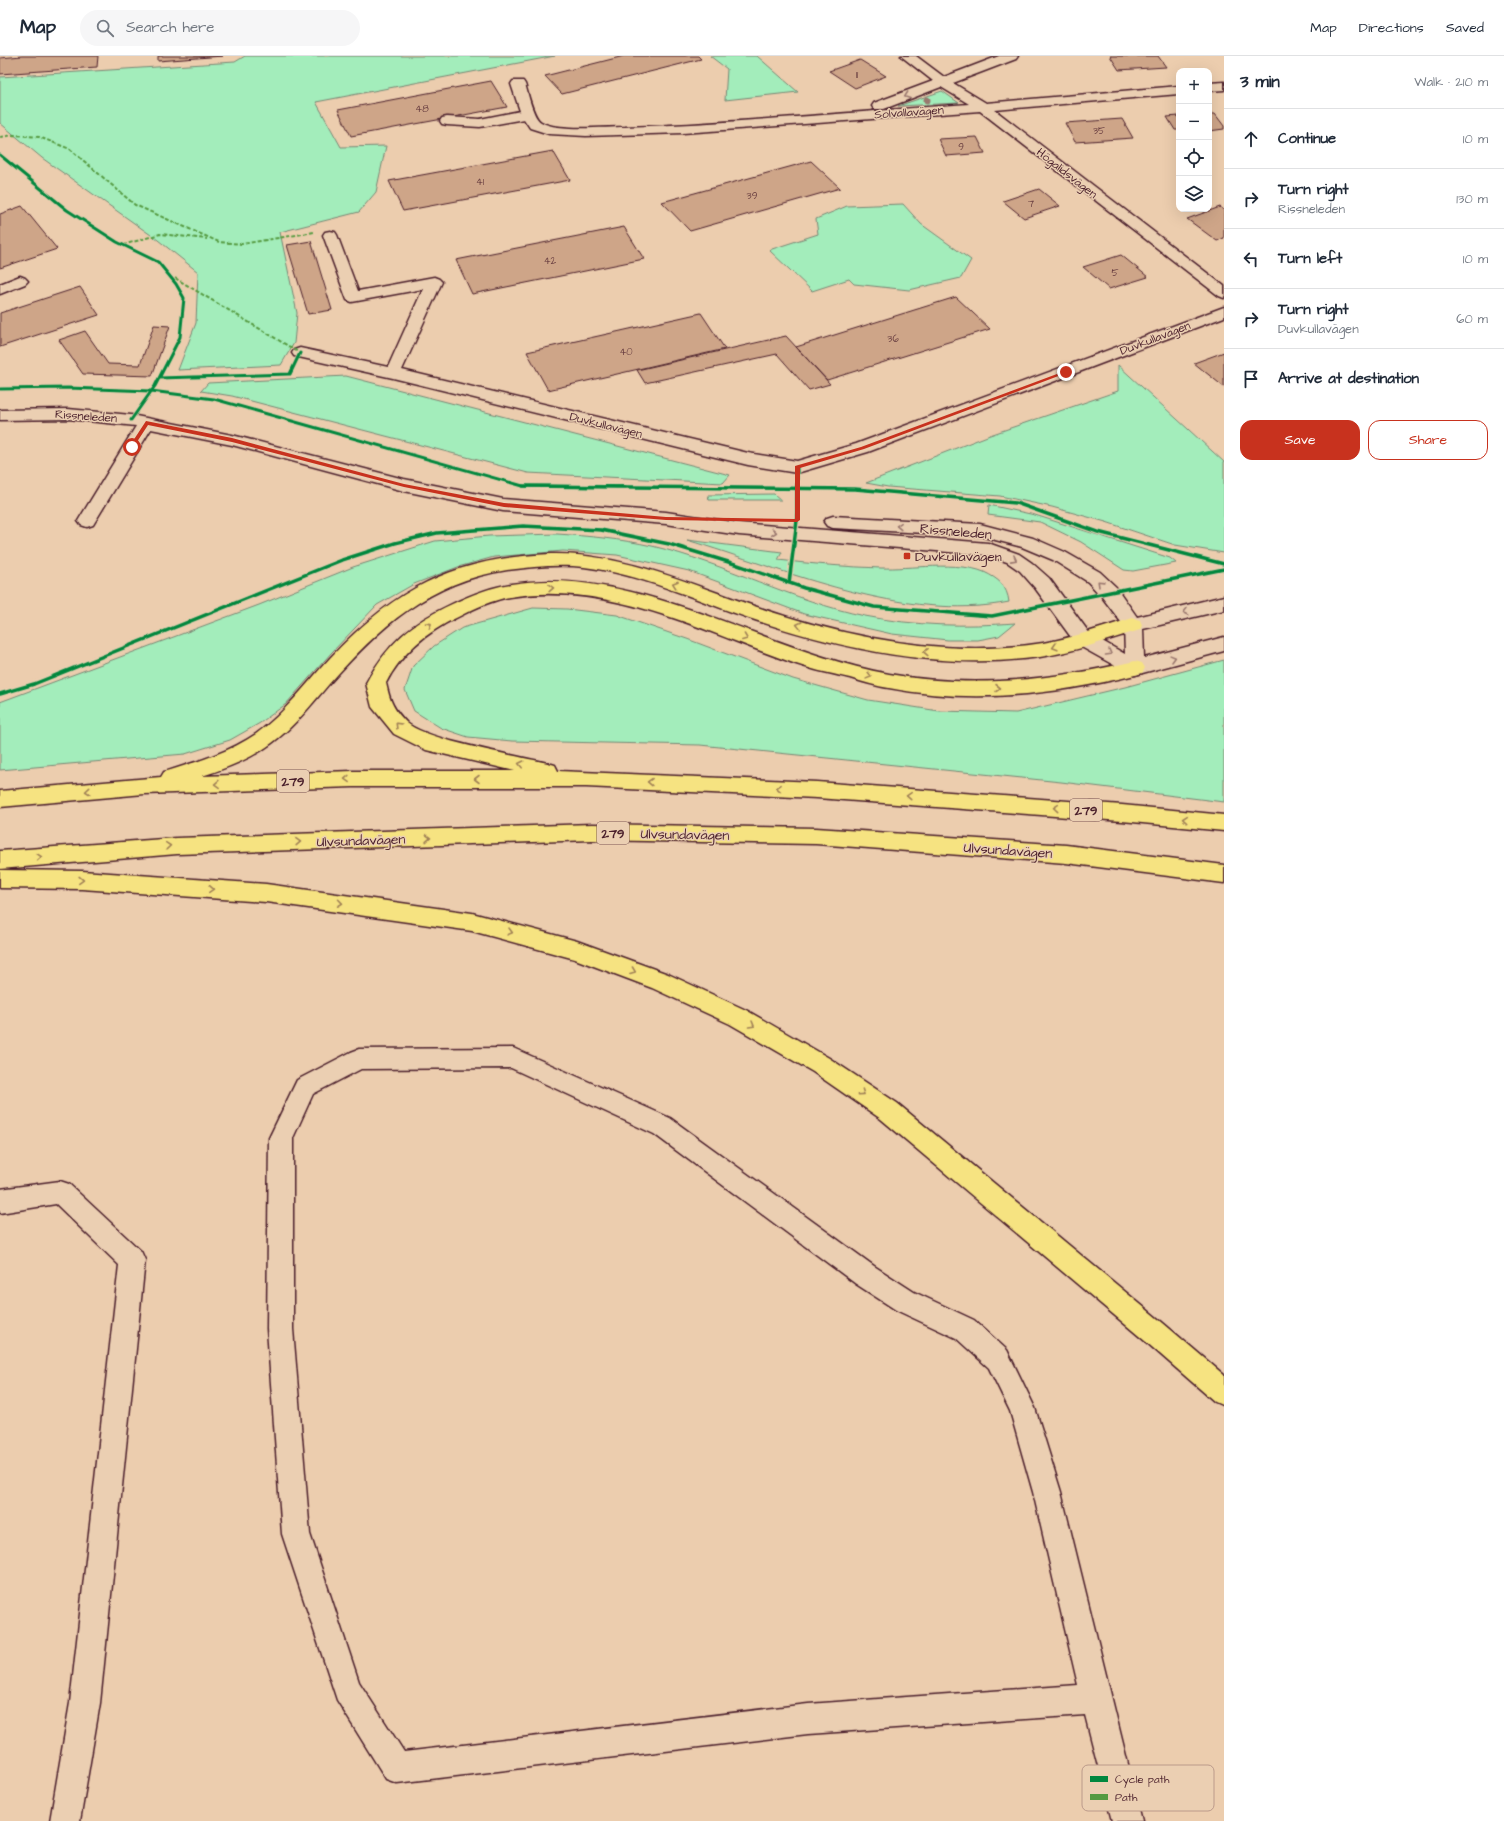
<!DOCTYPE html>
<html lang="en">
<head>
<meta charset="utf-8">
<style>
  :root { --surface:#fff; --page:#f6f6f7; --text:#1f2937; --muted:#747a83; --line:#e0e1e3; --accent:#c8321e }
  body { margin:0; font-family:"Architects Daughter",sans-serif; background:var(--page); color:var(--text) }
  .controls { position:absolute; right:12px; top:12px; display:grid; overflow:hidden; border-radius:8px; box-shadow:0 4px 16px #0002 }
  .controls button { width:36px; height:36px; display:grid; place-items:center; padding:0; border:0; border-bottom:1px solid var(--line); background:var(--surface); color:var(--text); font:20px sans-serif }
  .stop { position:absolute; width:12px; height:12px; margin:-9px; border:3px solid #c8321e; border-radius:50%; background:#fff }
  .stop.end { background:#c8321e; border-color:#fff; box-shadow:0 1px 4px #0008 }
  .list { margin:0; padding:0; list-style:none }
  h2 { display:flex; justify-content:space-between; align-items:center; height:52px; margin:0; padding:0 16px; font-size:17px }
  h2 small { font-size:13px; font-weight:400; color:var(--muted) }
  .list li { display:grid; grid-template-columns:26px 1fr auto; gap:12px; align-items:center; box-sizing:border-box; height:60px; padding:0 16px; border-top:1px solid var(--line) }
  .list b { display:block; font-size:15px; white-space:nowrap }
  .list p { margin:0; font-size:13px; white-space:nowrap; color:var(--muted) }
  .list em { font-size:13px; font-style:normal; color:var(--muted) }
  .actions { display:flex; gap:8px; padding:12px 16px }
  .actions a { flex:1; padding:9px 0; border:1px solid var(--accent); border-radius:12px; text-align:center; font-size:14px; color:var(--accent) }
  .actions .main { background:var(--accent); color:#fff }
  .icon { flex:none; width:22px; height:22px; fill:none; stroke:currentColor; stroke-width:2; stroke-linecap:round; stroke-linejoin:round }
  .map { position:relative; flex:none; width:1224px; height:1765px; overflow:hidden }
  header { display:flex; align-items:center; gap:24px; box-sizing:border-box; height:56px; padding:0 20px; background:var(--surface); border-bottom:1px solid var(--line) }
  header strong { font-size:19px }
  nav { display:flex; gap:22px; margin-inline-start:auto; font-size:14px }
  .search { width:280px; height:36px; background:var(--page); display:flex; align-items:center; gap:10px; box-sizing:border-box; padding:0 14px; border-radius:22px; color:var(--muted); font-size:15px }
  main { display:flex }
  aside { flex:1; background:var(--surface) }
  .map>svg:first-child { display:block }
  .green { fill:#a3edbb; stroke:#768673 }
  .building { fill:#cea588; stroke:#4a1f2b }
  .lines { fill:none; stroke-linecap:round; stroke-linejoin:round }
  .minor-casing { stroke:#4a1f2b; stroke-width:3 }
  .major-casing { stroke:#4a1f2b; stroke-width:3 }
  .minor { fill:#ebcfb2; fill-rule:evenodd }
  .major { fill:#f6e381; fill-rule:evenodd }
  .quiet { stroke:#559a41; stroke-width:2; stroke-dasharray:4 2; stroke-linecap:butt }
  .cycleway-far1-casing { stroke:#ebcfb2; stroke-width:4.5 }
  .cycleway-casing { stroke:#ebcfb2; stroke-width:6 }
  .cycleway-far1 { stroke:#00873e; stroke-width:3 }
  .cycleway { stroke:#00873e; stroke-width:3.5 }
  .tree { fill:#98796e }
  .oneway { stroke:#9a776e }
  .oneway2 { stroke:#a08156 }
  .route { fill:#c8321e }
  .poi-dot { fill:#c8321e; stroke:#ebcfb2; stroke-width:1.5 }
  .labels { text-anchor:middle; stroke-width:3; stroke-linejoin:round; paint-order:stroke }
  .far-number-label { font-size:10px; fill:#6b4042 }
  .far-street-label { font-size:12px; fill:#4a1f2b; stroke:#ebcfb2 }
  .shield { fill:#ebcfb2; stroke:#7a5454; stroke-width:1 }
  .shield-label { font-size:13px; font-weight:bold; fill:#4a1f2b }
  .street-label { font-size:14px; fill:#4a1f2b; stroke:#ebcfb2 }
  .poi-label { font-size:14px; fill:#4a1f2b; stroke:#ebcfb2; text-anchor:start }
  .key { fill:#ebcfb2; stroke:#bb9a8a; stroke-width:1 }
  .key-label { font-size:11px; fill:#4a1f2b }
</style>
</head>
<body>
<header>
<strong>Map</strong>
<div class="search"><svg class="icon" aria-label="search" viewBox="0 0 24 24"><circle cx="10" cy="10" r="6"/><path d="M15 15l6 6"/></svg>Search here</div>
<nav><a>Map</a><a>Directions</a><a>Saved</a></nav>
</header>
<main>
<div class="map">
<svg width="1224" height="1765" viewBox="0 0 1224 1765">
  <rect width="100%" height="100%" fill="#eccdae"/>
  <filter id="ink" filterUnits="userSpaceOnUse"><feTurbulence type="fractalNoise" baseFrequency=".025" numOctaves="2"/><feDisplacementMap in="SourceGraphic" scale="8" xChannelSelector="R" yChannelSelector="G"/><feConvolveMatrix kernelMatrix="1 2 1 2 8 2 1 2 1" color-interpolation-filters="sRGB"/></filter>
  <g filter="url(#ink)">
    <path class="green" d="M245,0H555L316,46L341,91L386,90L376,136L359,156L280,176L297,257L294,287L281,309L178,314L196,267L198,216L158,184L42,102L0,67V21L235,6Z
      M710,0H757L798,36L725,44L727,13Z
      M942,35L959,47L898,50Z
      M903,148L921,168L971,204L961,222L909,234L854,228L849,223L812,235L769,194L818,178L816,163L847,150Z
      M1118,309L1224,406V497L1175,489L1106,466L1052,451L1000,440L888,431L866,427L990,379L1118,335Z
      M346,320L730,419L723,427L528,417L232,340L201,335L208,327Z
      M774,438L781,444H709L708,439Z
      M989,449L1035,459L1170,502L1176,507L1133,515L1124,514L1081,486L1040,466L988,459Z
      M557,478C588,480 621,483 652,490C725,507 792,545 865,560C915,570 965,571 1015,567L999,580L978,584H948L892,578L804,558L689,515L617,499L563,495L494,501L458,511L414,528L377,549L332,596L286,648L260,667L230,684L185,698L0,714V646L259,549L353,511L435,485L489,480Z
      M687,484L782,496L778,504C812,508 847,511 881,512C910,513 958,505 984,516C999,523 1007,530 1009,546C905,567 786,514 687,484Z
      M533,552L567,553L617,559L687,583L793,623L868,644L939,655L1016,657L1125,631L1224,604V746L1061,726L700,689L512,685L468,681L441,672L414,655L405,634L413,610L434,590L462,572Z"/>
    <path class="building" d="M22,0H98L97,11L0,18V2Z
      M158,0H223L158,5Z
      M624,0H698L701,3L562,38L545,20Z
      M1110,0H1158L1166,11L1119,14Z
      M860,4L886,20L855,32L829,15Z
      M491,25L507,51L351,80L338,54Z
      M1209,58H1215L1224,70V73L1209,75Z
      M1179,60V74H1175L1167,61Z
      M1122,63L1133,82L1075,86L1065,67Z
      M977,81L985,97L946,100L938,83Z
      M553,95L570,124L403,155L389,125Z
      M811,105L840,132L690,175L662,146Z
      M1039,133L1060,150L1024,162L1003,145Z
      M22,150L57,193L0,212V158Z
      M1220,151L1224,154V182L1217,185L1187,163Z
      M624,171L644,203L472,238L456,204Z
      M311,185L332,254L308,258L287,189Z
      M1121,199L1148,221L1109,233L1083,211Z
      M80,231L99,259L0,291V257Z
      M956,241L990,273L827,324L796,291Z
      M701,257L725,293L548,334L527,296Z
      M154,269L170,270L152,320L83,318L59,284L85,275L108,308L140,309Z
      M786,280L830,328L809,334L777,298L645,327L637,314Z
      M1224,296V331L1194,307Z"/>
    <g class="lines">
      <g class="minor-casing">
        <path id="minor" d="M901,0H916L944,21L999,0H1018L1016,3L953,27L986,47L1179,30V38L995,54L1224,230V242L1219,240L980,55L683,77L586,80L549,78L530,72L524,63L480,71L447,69L442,68L440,65L442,62L447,61L480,63L520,55L511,28L513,25H523L525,28C528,37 533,62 541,66C557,76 605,71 625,71C740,67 854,56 969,48L941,31L884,53H874L872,50L874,47L933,25Z
          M1224,26V34L1209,35V27Z
          M330,175L335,176L337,179L358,235L434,221L439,223L442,226L402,314L748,397L797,405L856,388L1224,251V261L868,396L797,417L748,409L393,322L294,300L292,297L294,294L300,292L388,311L423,233L352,246L347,244L323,179L325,176Z
          M20,220L25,222L28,225L25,228L0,238V228Z
          M68,353L131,359L232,379L404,423L503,443L666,456L739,467L988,487L1019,498L1032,507L1049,522L1090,578L1125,598L1124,570L1102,541L1088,526L1053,504L1022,491L980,480L833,472L827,470L824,466L827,462L833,460L980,468L1033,482L1065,496L1100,516L1116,531L1137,561L1224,540V554L1143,573L1144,602L1224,581V595L1135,619L1128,617L1076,588L1035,532L1020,515L1007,506L986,499L739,479L666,468L503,455L404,435L232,389L151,373L93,469L87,471L81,469L78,465L136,370L68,363L0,364V354Z
          M513,992L670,1062L874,1210L914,1236L974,1264L1007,1294L1035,1352L1061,1436L1142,1765H1112L1085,1659L808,1678L397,1727L386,1723L337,1644L282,1478L267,1273L269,1082L297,1024L351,996L359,993ZM511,1012L654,1078L856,1228L896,1254L956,1282L989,1312L1010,1355L1033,1436L1078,1629L808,1648L404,1696L359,1626L310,1478L293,1273V1082L313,1038L361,1013Z
          M60,1125L69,1128L141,1195L145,1204L100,1647L80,1765H50L70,1647L119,1209L56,1148L0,1157V1133Z"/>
      </g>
      <g class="major-casing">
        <path id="major" d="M551,498C623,497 690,528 757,551C847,582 948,602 1043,587C1073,582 1103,571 1133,562L1140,564L1142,569L1140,574C1107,584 1074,596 1040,601C941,615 840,593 746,561C693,543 641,518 584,511C559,508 532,511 507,514C428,526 380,571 329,628C311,649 294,671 272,687C251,703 227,712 202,720L353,715H515L426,694L394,678L372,651L366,627C388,587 411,567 452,548C471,539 491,531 511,528C636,508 767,596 889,618C972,633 1054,624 1135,605L1142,607L1145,612L1142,617L1135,619C1054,639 972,648 889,632C876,630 863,626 850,622C829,617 808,613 788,605C700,574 607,525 510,541C492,544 475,552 458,561C427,576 402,596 386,627C390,645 393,653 407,667C426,684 518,700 548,707L555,709L558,715L817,726L1122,749L1224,759V775L1122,765L817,742L586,731H353L144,738L0,751V735L161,721L164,716C196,706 228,697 256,678C285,657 306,628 330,602C395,532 454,502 551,498Z
          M592,768L816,772L1066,789L1224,809V827L1066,807L816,788L592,784L177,798L0,813V795L177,782Z
          M0,814L82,815L266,828L472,857L577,885L668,918L746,954L829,1002L897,1047L1163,1267L1224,1319V1350L1215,1346L1145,1285L881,1063L813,1016L730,968L652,932L575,903L472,875L266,846L82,833L0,832Z"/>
      </g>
      <use href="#minor" class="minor"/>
      <use href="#major" class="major"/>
      <path class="quiet" d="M0,81L14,79L39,81L70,93L135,149L219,186L242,188L314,176
        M123,189L160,178L207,183
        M175,222L300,297"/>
      <g class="cycleway-far1-casing">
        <path id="cycleway-far1" d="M0,99L67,154L117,186L158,206L176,228L184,242L180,281L155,330L131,364
          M159,322L290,318L300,297
          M0,333L68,332L151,335L214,343L523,430L626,431
          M797,411V431"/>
      </g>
      <g class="cycleway-casing">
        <path id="cycleway" d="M523,430L855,433L1016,447L1098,476L1224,508
          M789,527L797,464V430
          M0,638L34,628L342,504L395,487L437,477L523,470L601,474L669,488L735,508L804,532L874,551L992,560L1224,513"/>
      </g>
      <use href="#cycleway-far1" class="cycleway-far1"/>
      <use href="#cycleway" class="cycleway"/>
    </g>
    <circle class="tree" cx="927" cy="44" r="3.5"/>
    <defs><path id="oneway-chevron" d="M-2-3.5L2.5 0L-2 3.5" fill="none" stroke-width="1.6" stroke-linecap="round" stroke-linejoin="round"/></defs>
    <g class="oneway">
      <use href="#oneway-chevron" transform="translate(907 40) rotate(160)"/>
      <use href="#oneway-chevron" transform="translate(899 470) rotate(-177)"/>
      <use href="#oneway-chevron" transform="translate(774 476) rotate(5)"/>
      <use href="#oneway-chevron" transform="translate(1014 503) rotate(28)"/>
      <use href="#oneway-chevron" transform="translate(1100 527) rotate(-136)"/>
      <use href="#oneway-chevron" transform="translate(1186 556) rotate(166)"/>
      <use href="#oneway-chevron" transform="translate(1109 597) rotate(30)"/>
      <use href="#oneway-chevron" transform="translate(1173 602) rotate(-15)"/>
    </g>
    <g class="oneway2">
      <use href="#oneway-chevron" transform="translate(675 528) rotate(-161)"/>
      <use href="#oneway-chevron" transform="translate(551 532) rotate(-2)"/>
      <use href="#oneway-chevron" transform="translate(429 569) rotate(-33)"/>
      <use href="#oneway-chevron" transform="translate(799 569) rotate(-166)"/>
      <use href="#oneway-chevron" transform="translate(745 582) rotate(21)"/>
      <use href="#oneway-chevron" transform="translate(1055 591) rotate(164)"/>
      <use href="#oneway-chevron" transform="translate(926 596) rotate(-177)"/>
      <use href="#oneway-chevron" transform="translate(869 620) rotate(15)"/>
      <use href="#oneway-chevron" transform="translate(998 632)"/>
      <use href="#oneway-chevron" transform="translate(398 669) rotate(-135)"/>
      <use href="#oneway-chevron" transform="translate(521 708) rotate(-167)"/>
      <use href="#oneway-chevron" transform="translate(347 723) rotate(178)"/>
      <use href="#oneway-chevron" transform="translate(477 723) rotate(-180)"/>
      <use href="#oneway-chevron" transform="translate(650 726) rotate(-178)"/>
      <use href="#oneway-chevron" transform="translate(217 728) rotate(178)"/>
      <use href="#oneway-chevron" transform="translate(779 732) rotate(-178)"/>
      <use href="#oneway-chevron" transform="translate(88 735) rotate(175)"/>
      <use href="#oneway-chevron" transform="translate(909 740) rotate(-176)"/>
      <use href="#oneway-chevron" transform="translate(1056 752) rotate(-175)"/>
      <use href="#oneway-chevron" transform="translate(1185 763) rotate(-175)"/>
      <use href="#oneway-chevron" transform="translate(428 782) rotate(-2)"/>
      <use href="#oneway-chevron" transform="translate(298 786) rotate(-2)"/>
      <use href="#oneway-chevron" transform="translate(168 790) rotate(-5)"/>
      <use href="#oneway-chevron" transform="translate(39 801) rotate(-5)"/>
      <use href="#oneway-chevron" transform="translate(81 824) rotate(2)"/>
      <use href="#oneway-chevron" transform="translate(211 833) rotate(4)"/>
      <use href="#oneway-chevron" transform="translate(340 847) rotate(8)"/>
      <use href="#oneway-chevron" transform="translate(510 876) rotate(15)"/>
      <use href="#oneway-chevron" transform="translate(633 915) rotate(21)"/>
      <use href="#oneway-chevron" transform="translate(752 969) rotate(30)"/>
      <use href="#oneway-chevron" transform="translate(862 1037) rotate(34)"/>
    </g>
  </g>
  <path class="route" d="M1065,315L1069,316L864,393L800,412V464L797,466L666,464L504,451L404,431L232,386L148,369L133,392L129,391L146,365L232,382L404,428L504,447L666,461L795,463V410L861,391Z"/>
  <rect class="poi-dot" x="903" y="496" width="8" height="8" rx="2"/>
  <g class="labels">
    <g class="far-number-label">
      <text x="857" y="22">11</text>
      <text x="422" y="56">48</text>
      <text x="1099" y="78">35</text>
      <text x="961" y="94">9</text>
      <text x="480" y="129">41</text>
      <text x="752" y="143">39</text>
      <text x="1031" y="151">7</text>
      <text x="550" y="208">42</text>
      <text x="1115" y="220">5</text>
      <text x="893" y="286">36</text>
      <text x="626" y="299">40</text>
    </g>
    <g class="far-street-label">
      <text transform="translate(909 56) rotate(-4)" y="4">Solvallavägen</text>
      <text transform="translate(1067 117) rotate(38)" y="4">Högalidsvägen</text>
      <text transform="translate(1155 282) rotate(-21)" y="4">Duvkullavägen</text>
      <text transform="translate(86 360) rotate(4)" y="4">Rissneleden</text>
      <text transform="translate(606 369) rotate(14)" y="4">Duvkullavägen</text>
    </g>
    <g class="shield">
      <rect x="277" y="714" width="32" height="22" rx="3"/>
      <rect x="1070" y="743" width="32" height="22" rx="3"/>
      <rect x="597" y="766" width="32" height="22" rx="3"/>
    </g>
    <g class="shield-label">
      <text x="293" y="730">279</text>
      <text x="1086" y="759">279</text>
      <text x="613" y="782">279</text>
    </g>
    <g class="street-label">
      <text transform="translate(956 475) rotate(5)" y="5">Rissneleden</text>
      <text transform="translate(685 778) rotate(1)" y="5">Ulvsundavägen</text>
      <text transform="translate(361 784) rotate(-2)" y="5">Ulvsundavägen</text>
      <text transform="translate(1008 794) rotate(4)" y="5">Ulvsundavägen</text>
    </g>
    <g class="poi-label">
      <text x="915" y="505">Duvkullavägen</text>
    </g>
  </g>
  <rect x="1082" y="1709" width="132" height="46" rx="6" class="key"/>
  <rect x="1090" y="1720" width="18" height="6" fill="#00873e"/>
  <rect x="1090" y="1738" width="18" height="6" fill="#559a41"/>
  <g class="key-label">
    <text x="1115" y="1727">Cycle path</text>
    <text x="1115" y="1745">Path</text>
  </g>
</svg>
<div class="controls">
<button>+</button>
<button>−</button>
<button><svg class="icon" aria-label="locate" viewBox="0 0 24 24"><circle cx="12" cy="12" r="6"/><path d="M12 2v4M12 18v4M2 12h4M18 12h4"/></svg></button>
<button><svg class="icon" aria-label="layers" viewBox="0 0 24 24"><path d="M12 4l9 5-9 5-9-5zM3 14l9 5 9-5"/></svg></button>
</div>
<div class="stop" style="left:132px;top:391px"></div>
<div class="stop end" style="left:1066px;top:316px"></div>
</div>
<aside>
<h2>3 min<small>Walk · 210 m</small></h2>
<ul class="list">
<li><svg class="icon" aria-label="ahead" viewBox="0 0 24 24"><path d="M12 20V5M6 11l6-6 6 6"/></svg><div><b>Continue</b></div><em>10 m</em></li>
<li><svg class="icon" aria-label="right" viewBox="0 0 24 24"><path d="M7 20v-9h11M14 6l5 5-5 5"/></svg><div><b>Turn right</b><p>Rissneleden</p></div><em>130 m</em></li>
<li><svg class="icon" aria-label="left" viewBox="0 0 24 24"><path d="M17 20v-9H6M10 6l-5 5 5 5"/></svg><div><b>Turn left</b></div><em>10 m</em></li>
<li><svg class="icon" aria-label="right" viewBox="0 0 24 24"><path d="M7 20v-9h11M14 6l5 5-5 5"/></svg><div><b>Turn right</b><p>Duvkullavägen</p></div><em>60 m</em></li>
<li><svg class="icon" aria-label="arrive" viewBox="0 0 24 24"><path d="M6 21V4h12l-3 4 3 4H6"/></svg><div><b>Arrive at destination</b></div></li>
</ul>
<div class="actions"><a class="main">Save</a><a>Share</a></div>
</aside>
</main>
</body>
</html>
